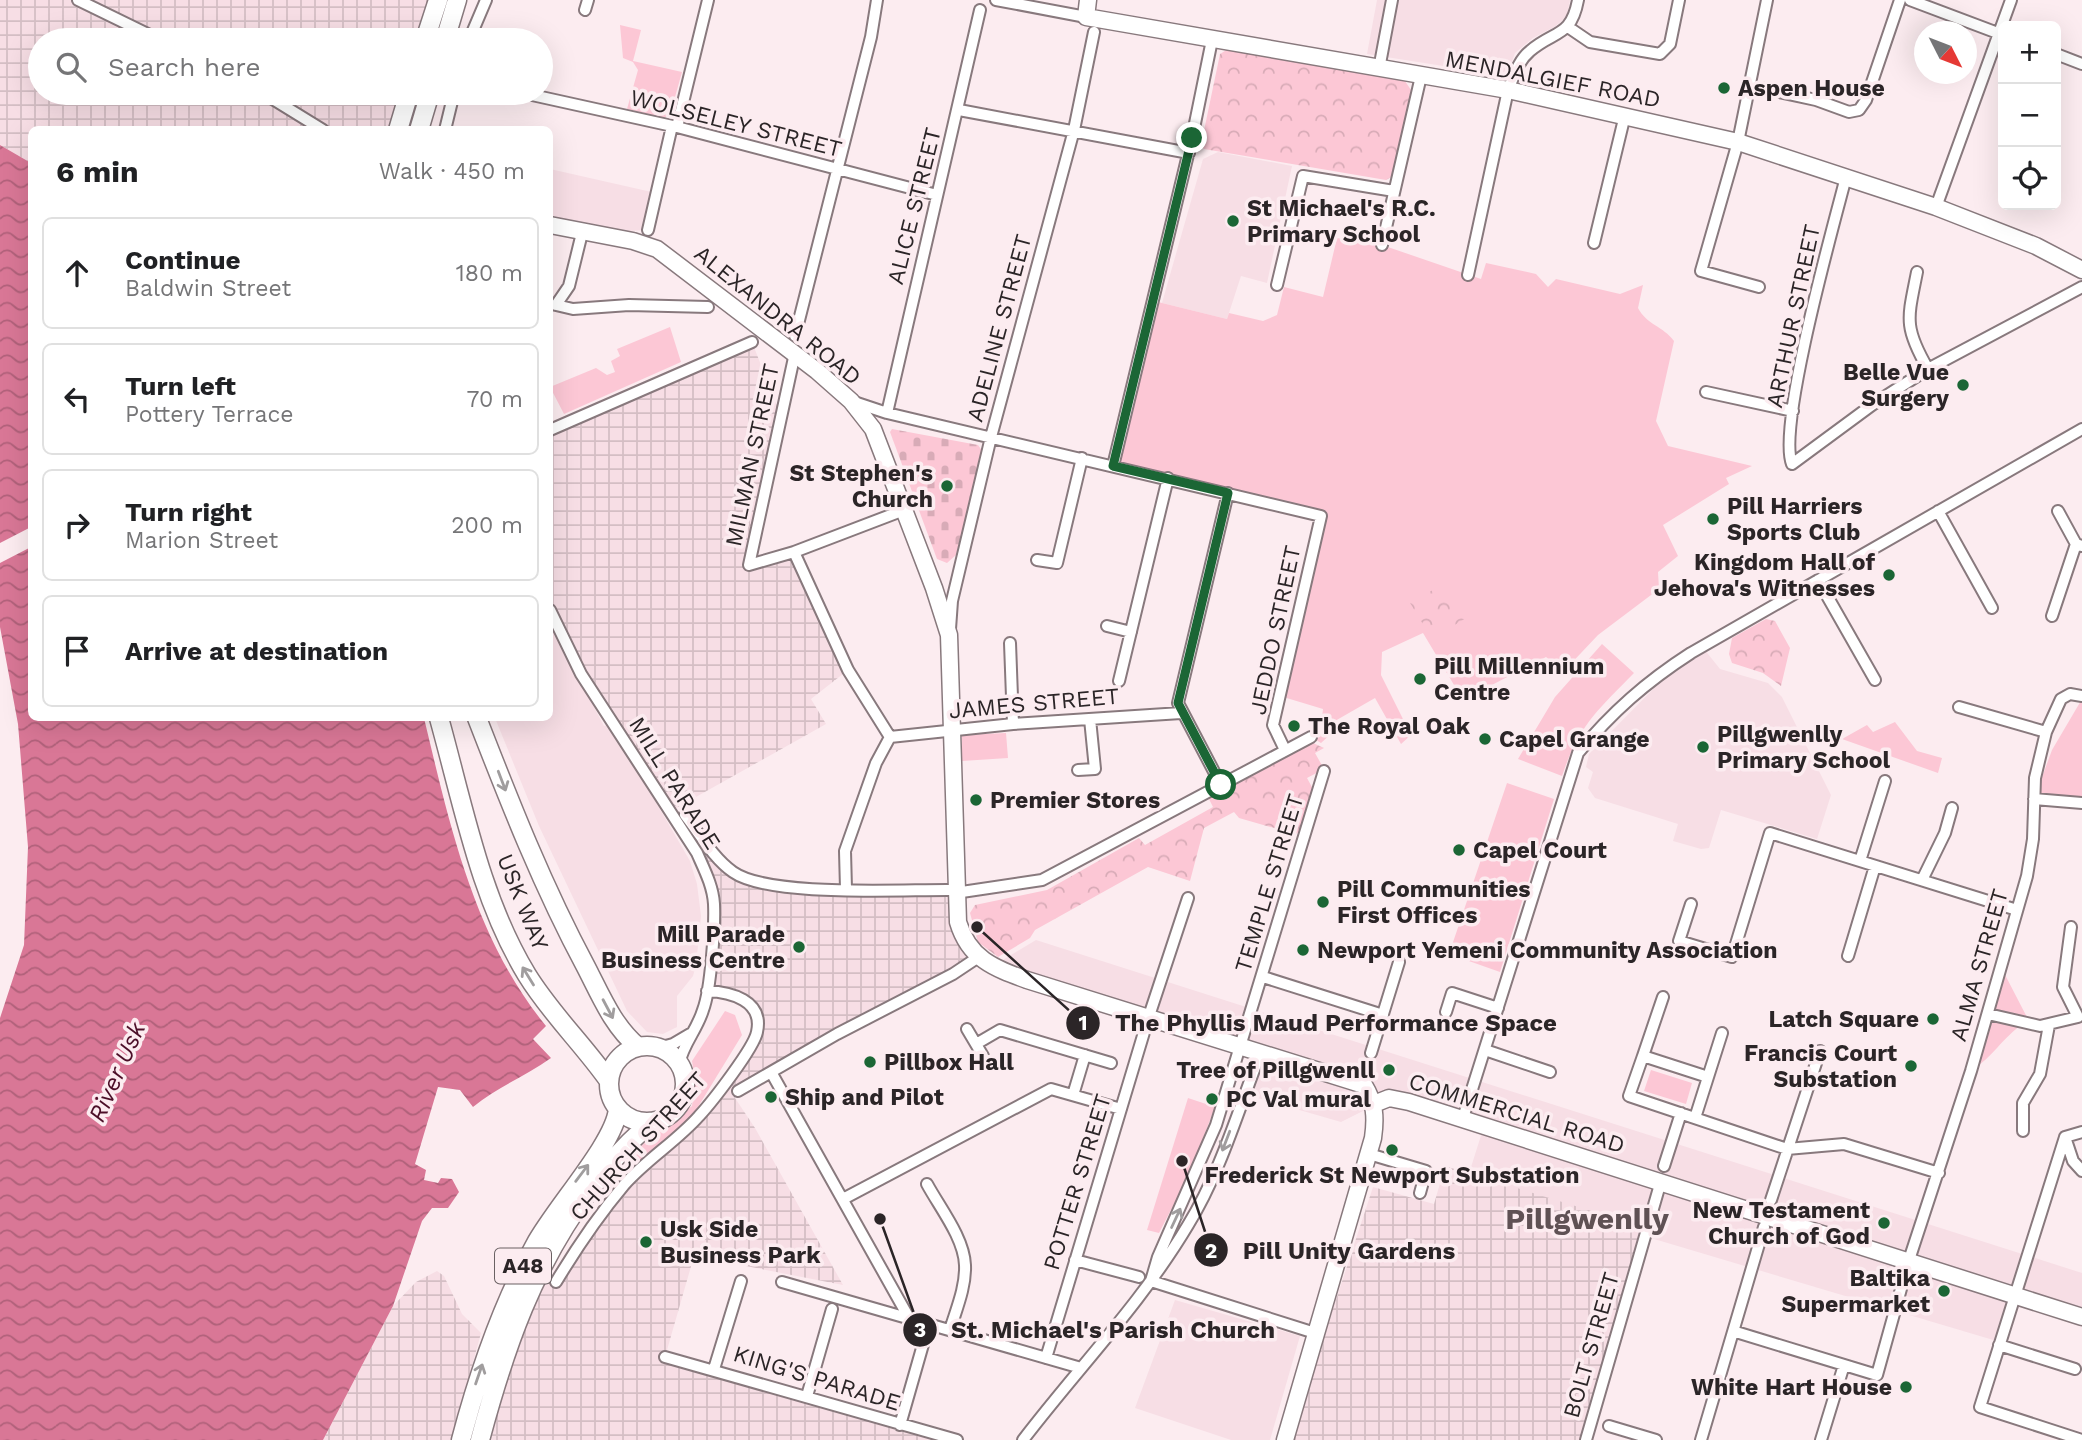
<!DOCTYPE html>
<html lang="en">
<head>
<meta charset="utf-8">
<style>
  :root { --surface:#fff; --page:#f6f6f6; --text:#202124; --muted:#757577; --line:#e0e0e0 }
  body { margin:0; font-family:"Work Sans",sans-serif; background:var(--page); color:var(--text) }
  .controls { position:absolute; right:21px; top:21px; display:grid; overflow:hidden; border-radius:10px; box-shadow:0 7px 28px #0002 }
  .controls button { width:63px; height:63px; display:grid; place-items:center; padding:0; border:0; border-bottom:2px solid var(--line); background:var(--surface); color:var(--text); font:35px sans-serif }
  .compass { position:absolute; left:1914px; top:21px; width:63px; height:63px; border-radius:50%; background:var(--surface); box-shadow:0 7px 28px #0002; rotate:132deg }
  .stop { position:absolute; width:21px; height:21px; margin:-16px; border:5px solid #1b6635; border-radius:50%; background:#fff }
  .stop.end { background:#1b6635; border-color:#fff; box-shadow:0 2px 7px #0008 }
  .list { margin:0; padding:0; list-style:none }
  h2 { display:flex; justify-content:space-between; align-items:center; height:91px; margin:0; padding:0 28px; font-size:30px }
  h2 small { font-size:23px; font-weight:400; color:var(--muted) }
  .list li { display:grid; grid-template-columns:46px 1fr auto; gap:21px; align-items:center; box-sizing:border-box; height:112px; margin:0 14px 14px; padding:0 14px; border:2px solid var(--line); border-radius:10px }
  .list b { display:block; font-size:26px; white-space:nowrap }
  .list p { margin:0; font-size:23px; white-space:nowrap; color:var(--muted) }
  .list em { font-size:23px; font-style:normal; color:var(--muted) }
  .icon { flex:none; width:38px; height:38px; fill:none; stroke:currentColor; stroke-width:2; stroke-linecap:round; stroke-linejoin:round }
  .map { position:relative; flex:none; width:2082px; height:1440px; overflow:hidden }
  .search { position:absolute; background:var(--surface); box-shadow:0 7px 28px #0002; left:28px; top:28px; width:525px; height:77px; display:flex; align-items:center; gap:18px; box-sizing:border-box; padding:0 24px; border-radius:38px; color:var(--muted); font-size:26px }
  .panel { position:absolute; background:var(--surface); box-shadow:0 7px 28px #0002; left:28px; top:126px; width:525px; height:595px; border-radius:10px }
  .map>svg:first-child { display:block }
  .built { fill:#f7dee5 }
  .industrial { fill:url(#industrial-grid) }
  .green { fill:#fcc7d5 }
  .cemetery { fill:url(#cemetery-stones) }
  .park { fill:url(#park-crowns) }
  .water { fill:url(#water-waves) }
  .pier { fill:#fcecf0 }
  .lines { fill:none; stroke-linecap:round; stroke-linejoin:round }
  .street-casing { stroke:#88797d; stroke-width:14 }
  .secondary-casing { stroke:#88797d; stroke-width:19 }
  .primary-casing { stroke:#88797d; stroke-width:21 }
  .street { stroke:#fff; stroke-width:10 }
  .secondary { stroke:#fff; stroke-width:16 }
  .primary { stroke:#fff; stroke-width:18 }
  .oneway { stroke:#a09d9e }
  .route { stroke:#1b6635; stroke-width:9 }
  .poi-dot { fill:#1b6635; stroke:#fcecf0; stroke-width:2.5 }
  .labels { text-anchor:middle; stroke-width:7; stroke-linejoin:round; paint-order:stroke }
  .shield { fill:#fcecf0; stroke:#6a6163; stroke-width:2 }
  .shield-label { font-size:21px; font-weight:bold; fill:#2b2527 }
  .street-label { font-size:23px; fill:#2b2527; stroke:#fcecf0 }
  .poi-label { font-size:23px; font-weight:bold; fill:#2b2527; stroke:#fcecf0; text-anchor:start }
  .water-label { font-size:24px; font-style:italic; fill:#4c0f28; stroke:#fcecf0 }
  .district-label { font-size:30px; font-weight:bold; fill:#5f5154; stroke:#fcecf0 }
  .leader { fill:none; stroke:#2b2527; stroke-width:2.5 }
  .callout-dot { fill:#2b2527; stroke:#fcecf0; stroke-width:2.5 }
  .mark-label { font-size:21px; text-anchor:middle; font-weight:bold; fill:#fff }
  .callout-label { font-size:24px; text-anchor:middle; font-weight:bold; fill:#2b2527; stroke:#fcecf0; stroke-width:7; stroke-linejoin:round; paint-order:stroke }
</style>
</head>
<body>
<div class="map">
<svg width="2082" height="1440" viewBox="0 0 2082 1440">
  <defs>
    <pattern id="industrial-grid" width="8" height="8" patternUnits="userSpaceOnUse" patternTransform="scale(1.75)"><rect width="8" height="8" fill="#f7dee5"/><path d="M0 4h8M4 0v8" fill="none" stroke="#d4bec4"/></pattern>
    <pattern id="cemetery-stones" width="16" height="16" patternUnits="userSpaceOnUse" patternTransform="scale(1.75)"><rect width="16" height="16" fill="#fcc7d5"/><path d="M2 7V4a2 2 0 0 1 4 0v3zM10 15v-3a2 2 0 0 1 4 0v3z" fill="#d8abb7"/></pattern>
    <pattern id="park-crowns" width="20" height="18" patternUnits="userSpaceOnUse" patternTransform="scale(1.75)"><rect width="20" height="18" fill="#fcc7d5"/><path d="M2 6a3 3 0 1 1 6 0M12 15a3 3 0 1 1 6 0" fill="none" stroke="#d8abb7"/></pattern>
    <pattern id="water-waves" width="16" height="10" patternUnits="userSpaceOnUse" patternTransform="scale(1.75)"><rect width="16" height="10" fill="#d97796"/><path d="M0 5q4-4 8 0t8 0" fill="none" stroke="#b0617a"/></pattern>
  </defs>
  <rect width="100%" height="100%" fill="#fcecf0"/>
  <path class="built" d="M1377,0H1570L1567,16L1556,26L1533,38L1515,53L1507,76L1367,54Z
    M1218,152L1292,166L1267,283L1241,276L1227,319L1162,303L1203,159Z
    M550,169L656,193L648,230L582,233L550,225Z
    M550,623L604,726L609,725L631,759L690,861L697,884L701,916L696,965L693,976L677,996V1027L663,1034L647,1032L627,1011L539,826L495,718H550Z
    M1704,649L1720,669L1768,683L1782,697L1831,795L1817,839L1721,810L1709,848L1701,849L1673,841L1678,824L1595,798L1588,788L1593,772L1586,767L1589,754L1677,665Z
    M1036,940L2082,1273V1317L2015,1294L2000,1342L1466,1183L1484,1126L1389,1098L1341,1122L1244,1094L1259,1054L991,967Z
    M1175,1300L1300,1336L1270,1440H1231L1135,1408Z"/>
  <path class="industrial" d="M0,0H438L425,40H40V93H409L398,129L32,130L31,163L0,145Z
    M752,342L780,414L750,565L794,552L848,670L811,699L826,724L671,811L685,815L720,862L786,889L955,890L977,958L733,1095L755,1128L843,1285L694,1256L665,1357L957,1440H480L539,1272L556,1281L626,1183L699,1117L757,1031L745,1000L707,991L714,903L708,878L585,673L550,602V429Z
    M1445,1166L1647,1228L1583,1440H1290L1373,1187L1434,1204Z
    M437,1271L444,1276L462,1314L481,1333L452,1440H323L393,1306L416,1282Z"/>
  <path class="green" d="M620,25L641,30L633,61L682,72L670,115L664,118L627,109L638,70L633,62L623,58Z
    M1337,238L1382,245L1481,279L1486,263L1536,274L1548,287L1556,279L1620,294L1643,285L1638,308C1647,325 1663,326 1674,341L1656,421L1668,446L1752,466L1726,478L1729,484L1663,525L1678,556L1658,572L1659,589L1598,635L1564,671L1546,657L1463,700L1423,633L1382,652L1381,675L1411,735L1401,744L1375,698L1328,725L1333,732L1321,743L1311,737L1321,726L1323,709L1280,696L1320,516L1113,466L1154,301L1227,319L1229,313L1263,321L1277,315L1284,287L1323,297Z
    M670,327L681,362L564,414L550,387L596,368L607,375L615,372L611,361L620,356L617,349Z
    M1602,644L1634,673C1597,711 1579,725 1562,776L1518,759L1555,697Z
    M2082,699V803L2034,799L2052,750Z
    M1895,722L1917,751L1942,758L1938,773L1842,739L1867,725L1873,732Z
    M1006,733L1008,758L962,761V735Z
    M1507,783L1554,799L1500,972L1449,954Z
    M2001,967L2031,1025L2024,1023C2001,1039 1994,1056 1971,1071Z
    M725,1011L735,1015L742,1035L690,1120L633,1168L626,1162L647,1140L692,1106L695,1080L692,1061Z
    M1651,1070L1692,1083L1686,1104L1644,1091Z
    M1188,1098L1215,1107L1189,1175L1159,1233L1147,1230Z"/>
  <path class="cemetery" d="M892,429L978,445L983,452L956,555L947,563L937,559L890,432Z"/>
  <path class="park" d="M1228,49L1405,81L1411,90L1393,176L1386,180L1204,149L1201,145L1220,54Z
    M1445,583L1466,618L1432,639L1410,603Z
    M1766,619L1775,621L1790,648L1781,686L1763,673L1732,663L1729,654L1732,638Z
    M1313,743L1324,748L1315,753L1324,769L1307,778L1313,789L1301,831L1295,834L1239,818L1234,812L1204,828L1190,881L1148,867L1035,930L1030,938L998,957L978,942L970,913L975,905L1047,890L1139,838L1145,845L1213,807L1209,799Z"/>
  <path class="water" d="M0,145L31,163L32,718H424C450,826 474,938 546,1026L533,1039L551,1058C526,1076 497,1087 473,1107L460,1090L438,1087L415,1164L426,1170L424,1180L438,1183L441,1178L452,1179L459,1192L448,1208H432L422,1221L393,1306L323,1440H0V1018L24,945L28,847L18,724L0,627Z"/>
  <path class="pier" d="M31,527V547L0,563V543Z"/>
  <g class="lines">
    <g class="street-casing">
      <path id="street" d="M78,0L160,40
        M996,0L1086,17
        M1910,0L2003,35
        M585,10L588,0
        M1568,27L1590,42L1660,54L1670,44L1679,0
        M469,40L486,0
        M2056,54L2082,64
        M1379,69L1392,0
        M1747,85L1816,100L1849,112L1859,110L1866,100L1900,0
        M263,93L323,130
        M523,93L677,127L937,195
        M959,110L1189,153
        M677,127L708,0
        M445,130L454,93
        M1846,177C1833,227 1777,427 1792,464L1872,405L1928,369L2082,287
        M1936,207L2011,0
        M648,230L672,126
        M582,233L569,286L556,305L573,309L629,305L708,307
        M1594,243L1625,115
        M1382,245L1421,76
        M1917,272C1908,318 1903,326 1928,369
        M1468,275L1508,90C1514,76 1518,61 1530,51C1554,30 1571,38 1578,0
        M1277,285L1303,176L1394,191
        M1759,287L1701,271L1738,142L1767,0
        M795,336L871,37L877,0
        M795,353L749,565L794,552L904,510
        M1706,392L1793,411
        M854,402L887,413L1321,516L1273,725L1285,750
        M887,413L980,10
        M550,430L752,342
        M1113,466L1192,138L1212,40
        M1938,511L1992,608
        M2058,511L2076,544
        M794,552L848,670L890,737
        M1037,560L1057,563L1082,458
        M1818,580L1875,680
        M550,610L581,674L697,853C704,869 713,886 714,904C715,927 711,989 703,1010C697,1030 683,1044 679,1064
        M2052,616L2076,544L2082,546
        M1107,626L1131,632
        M950,629L952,601L991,437L1074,130L1094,32
        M1010,643L1013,724
        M1119,681L1168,478
        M1959,707L2046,732
        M890,737L1013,724L1181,713
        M1078,770L1095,769L1090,719
        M1221,785L1178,703L1228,493
        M2034,799L2082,803
        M685,815C700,834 713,858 733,872C770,898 906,889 955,890
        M1860,861L1885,781
        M1922,880L1945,833L1952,808
        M846,889L845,851L876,763L890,737
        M955,893L1042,880L1311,737
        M1691,904L1679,941L1732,957L1770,833L2017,910
        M1848,956L1875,866
        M1263,977L1383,1015
        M1446,1012L1452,993L1498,1008
        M1988,1014L2040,1026L2078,1017L2063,987L2071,927
        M967,1029L983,1056
        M976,1044L1000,1030L1111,1063
        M658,1048L673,1044L690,1034
        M1485,1050L1550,1072
        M1371,1053L1399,962
        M1643,1056L1663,997
        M771,1072L909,1318
        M1708,1077L1643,1056L1629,1096L1787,1149L1844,1144L1939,1173
        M738,1091L837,1034L953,974L977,958
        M1073,1095L1085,1055
        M1463,1118L1578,753C1612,712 1646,682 1691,653L2082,429
        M1695,1118L1722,1033
        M2023,1131V1103L2040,1074L2049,1025
        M2065,1137L1980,1407L2082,1440
        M2065,1137L2073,1161L2082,1171
        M2065,1137L2082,1132
        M1369,1154L1426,1171L1420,1193
        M1664,1166L1681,1113
        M927,1184C940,1208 964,1238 965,1265C966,1287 956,1310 950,1330
        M843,1199L1051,1089L1121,1109
        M1771,1200L1820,1051
        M1075,1260L1139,1277
        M1151,1281L1158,1257L1216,1125L1324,771
        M1151,1281L1315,1333
        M556,1282C577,1247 598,1216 624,1185C647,1159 677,1141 699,1116C712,1102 754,1048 757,1032C764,1000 730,992 707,991
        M782,1282L1081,1368
        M1736,1332L1877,1375L1909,1260L1971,1071L2027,876L2033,839L2035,778L2046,732L2061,699L2070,694L2082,696
        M1999,1345L2075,1369
        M665,1357L957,1440
        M1046,1358L1148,1019L1188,898
        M714,1369L741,1281
        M807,1396L832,1309
        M900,1425L926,1334
        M1609,1426L1656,1440
        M1023,1440C1078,1368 1141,1304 1188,1225C1220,1173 1238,1111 1260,1054
        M1586,1440L1661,1181
        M1701,1440L1764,1227
        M1821,1440L1844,1365"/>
    </g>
    <g class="secondary-casing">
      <path id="secondary" d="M1088,0L1086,17L1508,90L1738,142L1936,207L2036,246L2082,270
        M550,225L633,241L657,249L817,371L851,401L873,429L934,588L949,635L958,922C969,959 994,968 1027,980L1364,1085C1375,1103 1376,1117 1373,1138L1285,1440
        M1374,1104L1389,1098L1409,1102L2082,1317"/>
    </g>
    <g class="primary-casing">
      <path id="primary" d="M425,40L438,0
        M445,40L457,0
        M398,130L409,93
        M419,130L430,93
        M439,718C463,804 480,898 527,975C551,1014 583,1044 609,1081
        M477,718C510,803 543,887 586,967C601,996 613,1026 638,1047
        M609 1084a38 38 0 1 1 76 0a38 38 0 1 1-76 0Z
        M461,1440C479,1372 501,1307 535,1245C554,1209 615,1143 618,1109
        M480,1440C505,1347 533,1265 592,1187C611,1162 629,1139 655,1121"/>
    </g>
    <use href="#street" class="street"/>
    <use href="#secondary" class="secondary"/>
    <use href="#primary" class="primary"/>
  </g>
  <defs><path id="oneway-shaft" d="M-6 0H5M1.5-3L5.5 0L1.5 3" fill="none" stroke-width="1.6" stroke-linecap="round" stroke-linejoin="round" transform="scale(1.75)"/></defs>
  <g class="oneway">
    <use href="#oneway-shaft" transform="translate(502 781) rotate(69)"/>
    <use href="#oneway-shaft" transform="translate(528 976) rotate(-122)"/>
    <use href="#oneway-shaft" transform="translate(608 1009) rotate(62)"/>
    <use href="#oneway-shaft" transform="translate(1226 1141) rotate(111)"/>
    <use href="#oneway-shaft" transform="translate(582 1173) rotate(-53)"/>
    <use href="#oneway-shaft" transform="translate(1176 1218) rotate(-65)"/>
    <use href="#oneway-shaft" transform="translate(479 1374) rotate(-71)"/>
  </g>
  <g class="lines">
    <path class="route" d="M1192,138L1113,466L1228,493L1178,703L1221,785"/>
  </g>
  <g class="poi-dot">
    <circle cx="1724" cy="88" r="7"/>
    <circle cx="1233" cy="221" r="7"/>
    <circle cx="1963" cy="385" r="7"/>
    <circle cx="947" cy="486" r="7"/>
    <circle cx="1713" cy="519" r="7"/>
    <circle cx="1889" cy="575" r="7"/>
    <circle cx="1420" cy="679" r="7"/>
    <circle cx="1294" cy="726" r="7"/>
    <circle cx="1485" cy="739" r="7"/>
    <circle cx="1703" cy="747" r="7"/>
    <circle cx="976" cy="800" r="7"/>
    <circle cx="1459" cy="850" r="7"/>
    <circle cx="1323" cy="902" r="7"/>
    <circle cx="799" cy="947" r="7"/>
    <circle cx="1303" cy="950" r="7"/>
    <circle cx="1933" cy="1019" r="7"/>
    <circle cx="870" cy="1062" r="7"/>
    <circle cx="1911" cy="1066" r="7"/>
    <circle cx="1389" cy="1070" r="7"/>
    <circle cx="771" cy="1097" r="7"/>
    <circle cx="1212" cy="1099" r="7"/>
    <circle cx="1392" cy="1150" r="7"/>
    <circle cx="1884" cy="1223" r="7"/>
    <circle cx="646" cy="1242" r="7"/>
    <circle cx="1944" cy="1291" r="7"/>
    <circle cx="1906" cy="1387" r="7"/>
  </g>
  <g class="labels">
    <rect class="shield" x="495" y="1248.5" width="56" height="35" rx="5"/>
    <g class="shield-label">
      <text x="523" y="1273">A48</text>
    </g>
    <g class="street-label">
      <text transform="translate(1553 79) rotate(11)" y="8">MENDALGIEF ROAD</text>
      <text transform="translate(736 123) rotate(14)" y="8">WOLSELEY STREET</text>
      <text transform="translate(914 206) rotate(-76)" y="8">ALICE STREET</text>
      <text transform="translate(778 315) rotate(39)" y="8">ALEXANDRA ROAD</text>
      <text transform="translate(1793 316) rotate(-78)" y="8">ARTHUR STREET</text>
      <text transform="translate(999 328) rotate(-75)" y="8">ADELINE STREET</text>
      <text transform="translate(752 455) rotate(-78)" y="8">MILMAN STREET</text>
      <text transform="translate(1275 630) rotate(-78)" y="8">JEDDO STREET</text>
      <text transform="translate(1034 703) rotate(-5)" y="8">JAMES STREET</text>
      <text transform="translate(675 783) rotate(58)" y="8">MILL PARADE</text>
      <text transform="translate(1269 883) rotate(-73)" y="8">TEMPLE STREET</text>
      <text transform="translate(523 902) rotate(68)" y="8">USK WAY</text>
      <text transform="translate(1979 965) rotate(-74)" y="8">ALMA STREET</text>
      <text transform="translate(1517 1113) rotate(17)" y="8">COMMERCIAL ROAD</text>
      <text transform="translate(638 1146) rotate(-48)" y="8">CHURCH STREET</text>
      <text transform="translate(1077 1182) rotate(-73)" y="8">POTTER STREET</text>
      <text transform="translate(1591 1345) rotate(-74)" y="8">BOLT STREET</text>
      <text transform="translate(817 1378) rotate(17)" y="8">KING'S PARADE</text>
    </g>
    <g class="poi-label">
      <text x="1738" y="96">Aspen House</text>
      <text x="1247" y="216">St Michael's R.C.<tspan x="1247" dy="26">Primary School</tspan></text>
      <text x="1949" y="380" text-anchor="end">Belle Vue<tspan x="1949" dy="26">Surgery</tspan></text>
      <text x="933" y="481" text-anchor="end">St Stephen's<tspan x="933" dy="26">Church</tspan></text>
      <text x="1727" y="514">Pill Harriers<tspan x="1727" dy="26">Sports Club</tspan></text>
      <text x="1875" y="570" text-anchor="end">Kingdom Hall of<tspan x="1875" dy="26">Jehova's Witnesses</tspan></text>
      <text x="1434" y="674">Pill Millennium<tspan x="1434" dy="26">Centre</tspan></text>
      <text x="1308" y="734">The Royal Oak</text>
      <text x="1717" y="742">Pillgwenlly<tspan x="1717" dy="26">Primary School</tspan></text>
      <text x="1499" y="747">Capel Grange</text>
      <text x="990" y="808">Premier Stores</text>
      <text x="1473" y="858">Capel Court</text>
      <text x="1337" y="897">Pill Communities<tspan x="1337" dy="26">First Offices</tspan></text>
      <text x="785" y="942" text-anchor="end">Mill Parade<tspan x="785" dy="26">Business Centre</tspan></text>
      <text x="1317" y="958">Newport Yemeni Community Association</text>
      <text x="1919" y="1027" text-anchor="end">Latch Square</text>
      <text x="1897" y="1061" text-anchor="end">Francis Court<tspan x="1897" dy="26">Substation</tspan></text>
      <text x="884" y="1070">Pillbox Hall</text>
      <text x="1375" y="1078" text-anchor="end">Tree of Pillgwenll</text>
      <text x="785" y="1105">Ship and Pilot</text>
      <text x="1226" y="1107">PC Val mural</text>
      <text x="1392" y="1183" text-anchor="middle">Frederick St Newport Substation</text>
      <text x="1870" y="1218" text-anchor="end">New Testament<tspan x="1870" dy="26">Church of God</tspan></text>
      <text x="660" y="1237">Usk Side<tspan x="660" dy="26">Business Park</tspan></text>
      <text x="1930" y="1286" text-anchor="end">Baltika<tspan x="1930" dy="26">Supermarket</tspan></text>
      <text x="1892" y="1395" text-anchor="end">White Hart House</text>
    </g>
    <g class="water-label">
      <text transform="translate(117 1072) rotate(-66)" y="8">River Usk</text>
    </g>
    <g class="district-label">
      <text x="1587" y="1229">Pillgwenlly</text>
    </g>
  </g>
  <path class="leader" d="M977 927L1083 1023M1182 1161L1211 1250M880 1219L920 1330"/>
  <g class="callout-dot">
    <circle cx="977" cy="927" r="7"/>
    <circle cx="1182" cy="1161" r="7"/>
    <circle cx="880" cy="1219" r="7"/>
    <circle cx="1083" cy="1023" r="18"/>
    <circle cx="1211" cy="1250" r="18"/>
    <circle cx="920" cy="1330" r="18"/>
  </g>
  <g class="mark-label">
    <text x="1083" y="1030">1</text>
    <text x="1211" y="1258">2</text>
    <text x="920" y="1337">3</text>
  </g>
  <g class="callout-label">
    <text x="1336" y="1031">The Phyllis Maud Performance Space</text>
    <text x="1349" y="1259">Pill Unity Gardens</text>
    <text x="1113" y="1338">St. Michael's Parish Church</text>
  </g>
</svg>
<div class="controls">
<button>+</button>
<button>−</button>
<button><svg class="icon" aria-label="locate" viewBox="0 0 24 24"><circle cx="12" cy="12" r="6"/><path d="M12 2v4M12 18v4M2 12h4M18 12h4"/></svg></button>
</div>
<svg class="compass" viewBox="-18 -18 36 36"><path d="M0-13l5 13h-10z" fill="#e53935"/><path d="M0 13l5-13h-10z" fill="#757577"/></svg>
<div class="stop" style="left:1221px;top:785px"></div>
<div class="stop end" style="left:1192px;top:138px"></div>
<div class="search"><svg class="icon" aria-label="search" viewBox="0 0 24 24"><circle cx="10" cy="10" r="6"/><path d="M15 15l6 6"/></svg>Search here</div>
<section class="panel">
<h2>6 min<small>Walk · 450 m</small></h2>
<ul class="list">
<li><svg class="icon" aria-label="ahead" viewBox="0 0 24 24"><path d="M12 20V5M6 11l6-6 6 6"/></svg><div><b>Continue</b><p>Baldwin Street</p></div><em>180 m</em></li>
<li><svg class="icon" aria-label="left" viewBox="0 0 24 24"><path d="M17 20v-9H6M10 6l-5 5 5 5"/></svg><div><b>Turn left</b><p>Pottery Terrace</p></div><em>70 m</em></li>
<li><svg class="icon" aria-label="right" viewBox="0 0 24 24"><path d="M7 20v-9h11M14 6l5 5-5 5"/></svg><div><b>Turn right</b><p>Marion Street</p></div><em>200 m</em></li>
<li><svg class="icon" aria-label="arrive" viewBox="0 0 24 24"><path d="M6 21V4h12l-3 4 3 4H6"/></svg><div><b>Arrive at destination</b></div></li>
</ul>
</section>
</div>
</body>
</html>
